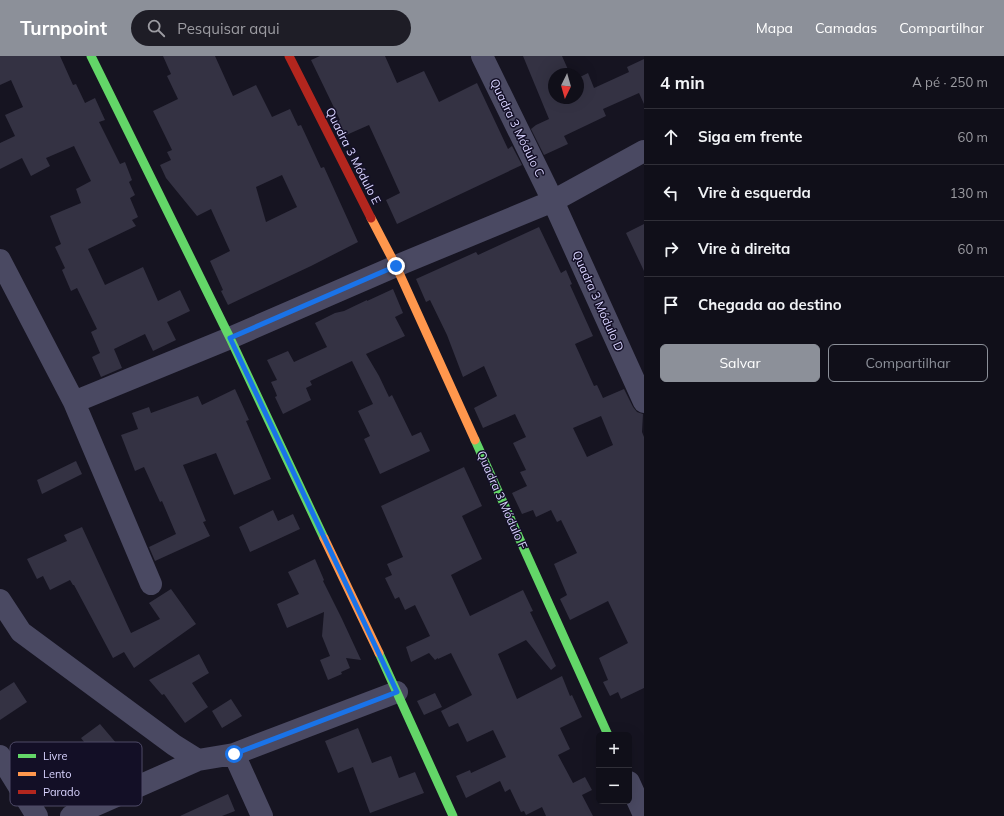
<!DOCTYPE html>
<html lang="pt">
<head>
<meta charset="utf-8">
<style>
  :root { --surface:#100f19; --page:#1e1d26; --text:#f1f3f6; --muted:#9c9ca2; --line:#302f38; --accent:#8c9099 }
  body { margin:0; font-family:Mulish,sans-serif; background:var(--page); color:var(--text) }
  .controls { position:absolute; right:12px; bottom:12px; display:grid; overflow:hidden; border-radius:6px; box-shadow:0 4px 16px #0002 }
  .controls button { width:36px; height:36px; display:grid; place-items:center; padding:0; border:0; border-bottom:1px solid var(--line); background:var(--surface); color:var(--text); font:20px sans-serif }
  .compass { position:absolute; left:548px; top:12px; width:36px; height:36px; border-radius:50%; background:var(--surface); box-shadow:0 4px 16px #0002; rotate:185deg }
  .stop { position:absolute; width:12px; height:12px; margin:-9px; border:3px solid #1a73e8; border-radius:50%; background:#fff }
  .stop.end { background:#1a73e8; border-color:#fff; box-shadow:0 1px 4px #0008 }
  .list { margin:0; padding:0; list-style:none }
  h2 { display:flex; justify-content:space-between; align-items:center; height:52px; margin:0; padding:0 16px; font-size:17px }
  h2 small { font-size:13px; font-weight:400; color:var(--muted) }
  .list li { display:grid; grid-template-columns:26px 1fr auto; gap:12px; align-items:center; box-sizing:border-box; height:56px; padding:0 16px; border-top:1px solid var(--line) }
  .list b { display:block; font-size:15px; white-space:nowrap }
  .list em { font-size:13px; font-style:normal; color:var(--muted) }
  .actions { display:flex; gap:8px; padding:12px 16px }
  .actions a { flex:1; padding:9px 0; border:1px solid var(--accent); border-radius:6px; text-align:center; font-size:14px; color:var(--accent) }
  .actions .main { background:var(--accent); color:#fff }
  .icon { flex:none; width:22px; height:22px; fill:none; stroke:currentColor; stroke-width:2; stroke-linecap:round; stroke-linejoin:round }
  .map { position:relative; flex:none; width:644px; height:760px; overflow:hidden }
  header { display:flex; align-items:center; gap:24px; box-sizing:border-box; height:56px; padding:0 20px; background:var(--accent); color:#fff }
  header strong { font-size:19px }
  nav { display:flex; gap:22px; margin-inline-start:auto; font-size:14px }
  .search { width:280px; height:36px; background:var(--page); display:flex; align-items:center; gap:10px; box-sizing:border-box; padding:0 14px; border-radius:22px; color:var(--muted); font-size:15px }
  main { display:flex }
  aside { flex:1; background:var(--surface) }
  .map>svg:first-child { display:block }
  .building { fill:#343243; fill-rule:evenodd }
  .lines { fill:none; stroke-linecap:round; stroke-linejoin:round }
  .street { stroke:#4a4962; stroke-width:22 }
  .fast { stroke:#63d668; stroke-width:9 }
  .slow { stroke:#ff974d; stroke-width:9 }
  .jam { stroke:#b3261e; stroke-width:9 }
  .route { stroke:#1a73e8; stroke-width:5 }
  .labels { text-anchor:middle; stroke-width:3; stroke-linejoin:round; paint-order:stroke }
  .street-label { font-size:12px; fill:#d9d4ff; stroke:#130f26 }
  .key { fill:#130f26; stroke:#4e4a67; stroke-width:1 }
  .key-label { font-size:11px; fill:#d9d4ff }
</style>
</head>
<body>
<header>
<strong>Turnpoint</strong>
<div class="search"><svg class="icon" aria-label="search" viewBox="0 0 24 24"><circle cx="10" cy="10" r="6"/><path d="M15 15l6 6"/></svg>Pesquisar aqui</div>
<nav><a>Mapa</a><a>Camadas</a><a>Compartilhar</a></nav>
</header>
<main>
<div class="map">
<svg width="644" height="760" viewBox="0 0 644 760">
  <rect width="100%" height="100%" fill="#161421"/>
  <path class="building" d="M0,0H60L73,29L76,28L85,47L95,42L105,64L99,66L120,108L125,106L132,124L129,126L135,139L130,142L138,161L132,164L136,170L88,193L105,229L143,211L158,245L180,234L190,255L167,266L176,284L153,295L145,278L114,293L122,312L101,321L92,301L100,297L91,276L97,273L77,232L71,235L62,214L65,212L55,191L61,188L50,160L81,147L76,133L91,125L74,90L46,102L50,110L31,120L22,102L0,113V87L15,80L5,59L23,51L11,24L0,29Z
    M163,0H215L233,40L256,29L272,61L290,53L298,70L301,69L321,112L324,111L358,186L311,210L228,249L221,235L223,234L210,205L230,195L211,153L197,160L166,122L160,109L171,104L167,96L172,94L153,55L178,43L167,20L171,18ZM282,119L297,151L266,166L256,131Z
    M320,0H385L397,27L424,15L439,46L477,27L508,93L512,90L522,109L397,168L386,144L400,137L386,106L369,69L344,80L336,65L340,64L311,4Z
    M523,0H562L570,18H554V42H578V22L588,17L594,32L629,16L627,11L644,3V48L639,37L603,53L606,60L564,80L568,88L544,99L531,73L536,69L549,63Z
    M644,168V215L626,177Z
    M539,171L561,217L566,214L572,228L570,229L593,280L575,288L594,330L597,329L603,342L624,333L633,351L637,356L643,358L642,376L644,381V632L621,643L618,636L610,640L603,626L608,624L599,602L628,587L608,545L570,564L560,543L567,539L554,508L577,497L561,464L557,466L551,454L536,461L533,454L522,458L512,437L527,430L520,416L526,414L513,387L526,381L515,358L483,372L474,352L497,340L484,310L463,321L447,279L430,244L426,246L416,223L476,196L478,199ZM601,360L613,389L587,401L573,372Z
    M393,233L403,257L395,261L405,280L366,298L379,320L389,341L392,339L412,380L421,376L430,395L380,418L364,383L370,380L358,355L373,348L352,305L310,325L312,329L306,332L311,344L283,358L275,341L277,340L276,337L271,326L277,324L267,304L288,295L294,306L327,291L315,267L335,257L344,255L367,244V245Z
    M235,333L249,364L246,365L271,423L234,439L216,397L183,409L206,465L203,466L210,480L155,505L149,491L176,478L162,445L160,446L144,411L135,415L121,379L138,373L132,357L149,351L151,357L198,340L202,349Z
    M76,405L82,418L42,438L37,424Z
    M464,411L482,450L462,460L482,503L451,519L470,560L523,534L533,555L530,556L556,610L551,614L526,584L498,598L517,643L562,620L570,640L572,639L582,661L560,672L570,693L558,699L573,727L585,721L592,734L582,739L593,760H546L542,751L526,759L524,755L521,756L510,733L505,736L500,725L466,742L456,720L470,714L471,717L506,701L493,674L467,686L458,667L449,671L441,655L472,639L451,597L438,603V602L435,604L429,597L411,606L406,591L430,580L415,549L405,554L399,541L395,543L385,522L392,519L387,508L403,501L381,450Z
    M273,454L278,465L293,458L300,473L250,496L239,471Z
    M82,471L131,577L160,563L149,547L171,533L196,568L134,612L124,596L113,602L74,529H73L70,524L50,534L43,520L37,523L27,503L67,485L64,479Z
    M315,503L324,524L323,525L342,563L361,604L346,602L350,612L341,616L342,618L328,624L320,604L330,600L322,580L324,556L287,572L277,548L299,538L288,516Z
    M199,598L209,617L192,627L208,651L185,667L164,638L162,639L149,624Z
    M14,626L27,646L0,664V635Z
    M435,637L442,651L424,659L417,645Z
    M231,643L242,660L222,672L212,655Z
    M100,668L117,688L98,704L81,682Z
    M358,672L372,707L391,700L399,722L415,716L424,737L370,757L353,711L338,717L325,685Z
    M228,738L235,755L222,760H180Z"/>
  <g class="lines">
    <path class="street" d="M482,0L553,145L644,346
      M0,204L74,346L151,528
      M74,346L230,282L396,210L553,145L644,95
      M0,544L21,576L174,689L198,704
      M234,698L262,760
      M0,700L37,760
      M629,726L644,759
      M71,760L198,704L234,698L397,636"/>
    <path class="fast" d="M91,0L230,282L324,482
      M475,384L608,679
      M379,597L453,760"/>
    <path class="slow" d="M371,162L396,210L475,384
      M324,482L379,597"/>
    <path class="jam" d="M289,0L371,162"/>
  </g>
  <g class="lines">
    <path class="route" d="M234,698L397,636L230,282L396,210"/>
  </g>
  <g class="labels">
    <g class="street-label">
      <text transform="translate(517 72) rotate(64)" y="4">Quadra 3 Módulo C</text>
      <text transform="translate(353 100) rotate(63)" y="4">Quadra 3 Módulo E</text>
      <text transform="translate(598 245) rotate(66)" y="4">Quadra 3 Módulo D</text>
      <text transform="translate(502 444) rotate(66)" y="4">Quadra 3 Módulo F</text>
    </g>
  </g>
  <rect x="10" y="686" width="132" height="64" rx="6" class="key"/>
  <rect x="18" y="698" width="18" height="4" fill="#63d668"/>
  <rect x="18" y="716" width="18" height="4" fill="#ff974d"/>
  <rect x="18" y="734" width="18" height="4" fill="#b3261e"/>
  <g class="key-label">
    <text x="43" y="704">Livre</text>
    <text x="43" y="722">Lento</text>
    <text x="43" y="740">Parado</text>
  </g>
</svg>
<div class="controls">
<button>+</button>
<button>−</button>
</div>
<svg class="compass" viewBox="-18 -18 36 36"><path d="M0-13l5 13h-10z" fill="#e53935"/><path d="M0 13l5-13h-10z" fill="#9c9ca2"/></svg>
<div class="stop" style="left:234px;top:698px"></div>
<div class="stop end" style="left:396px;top:210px"></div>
</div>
<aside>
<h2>4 min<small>A pé · 250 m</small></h2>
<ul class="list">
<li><svg class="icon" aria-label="ahead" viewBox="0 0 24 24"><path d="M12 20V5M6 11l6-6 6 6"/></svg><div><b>Siga em frente</b></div><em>60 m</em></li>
<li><svg class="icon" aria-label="left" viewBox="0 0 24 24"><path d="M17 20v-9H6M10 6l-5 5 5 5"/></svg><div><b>Vire à esquerda</b></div><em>130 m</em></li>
<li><svg class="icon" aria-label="right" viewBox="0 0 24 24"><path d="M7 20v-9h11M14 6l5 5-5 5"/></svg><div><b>Vire à direita</b></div><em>60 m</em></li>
<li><svg class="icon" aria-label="arrive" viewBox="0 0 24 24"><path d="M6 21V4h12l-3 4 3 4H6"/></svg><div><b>Chegada ao destino</b></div></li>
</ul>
<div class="actions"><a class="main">Salvar</a><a>Compartilhar</a></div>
</aside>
</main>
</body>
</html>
